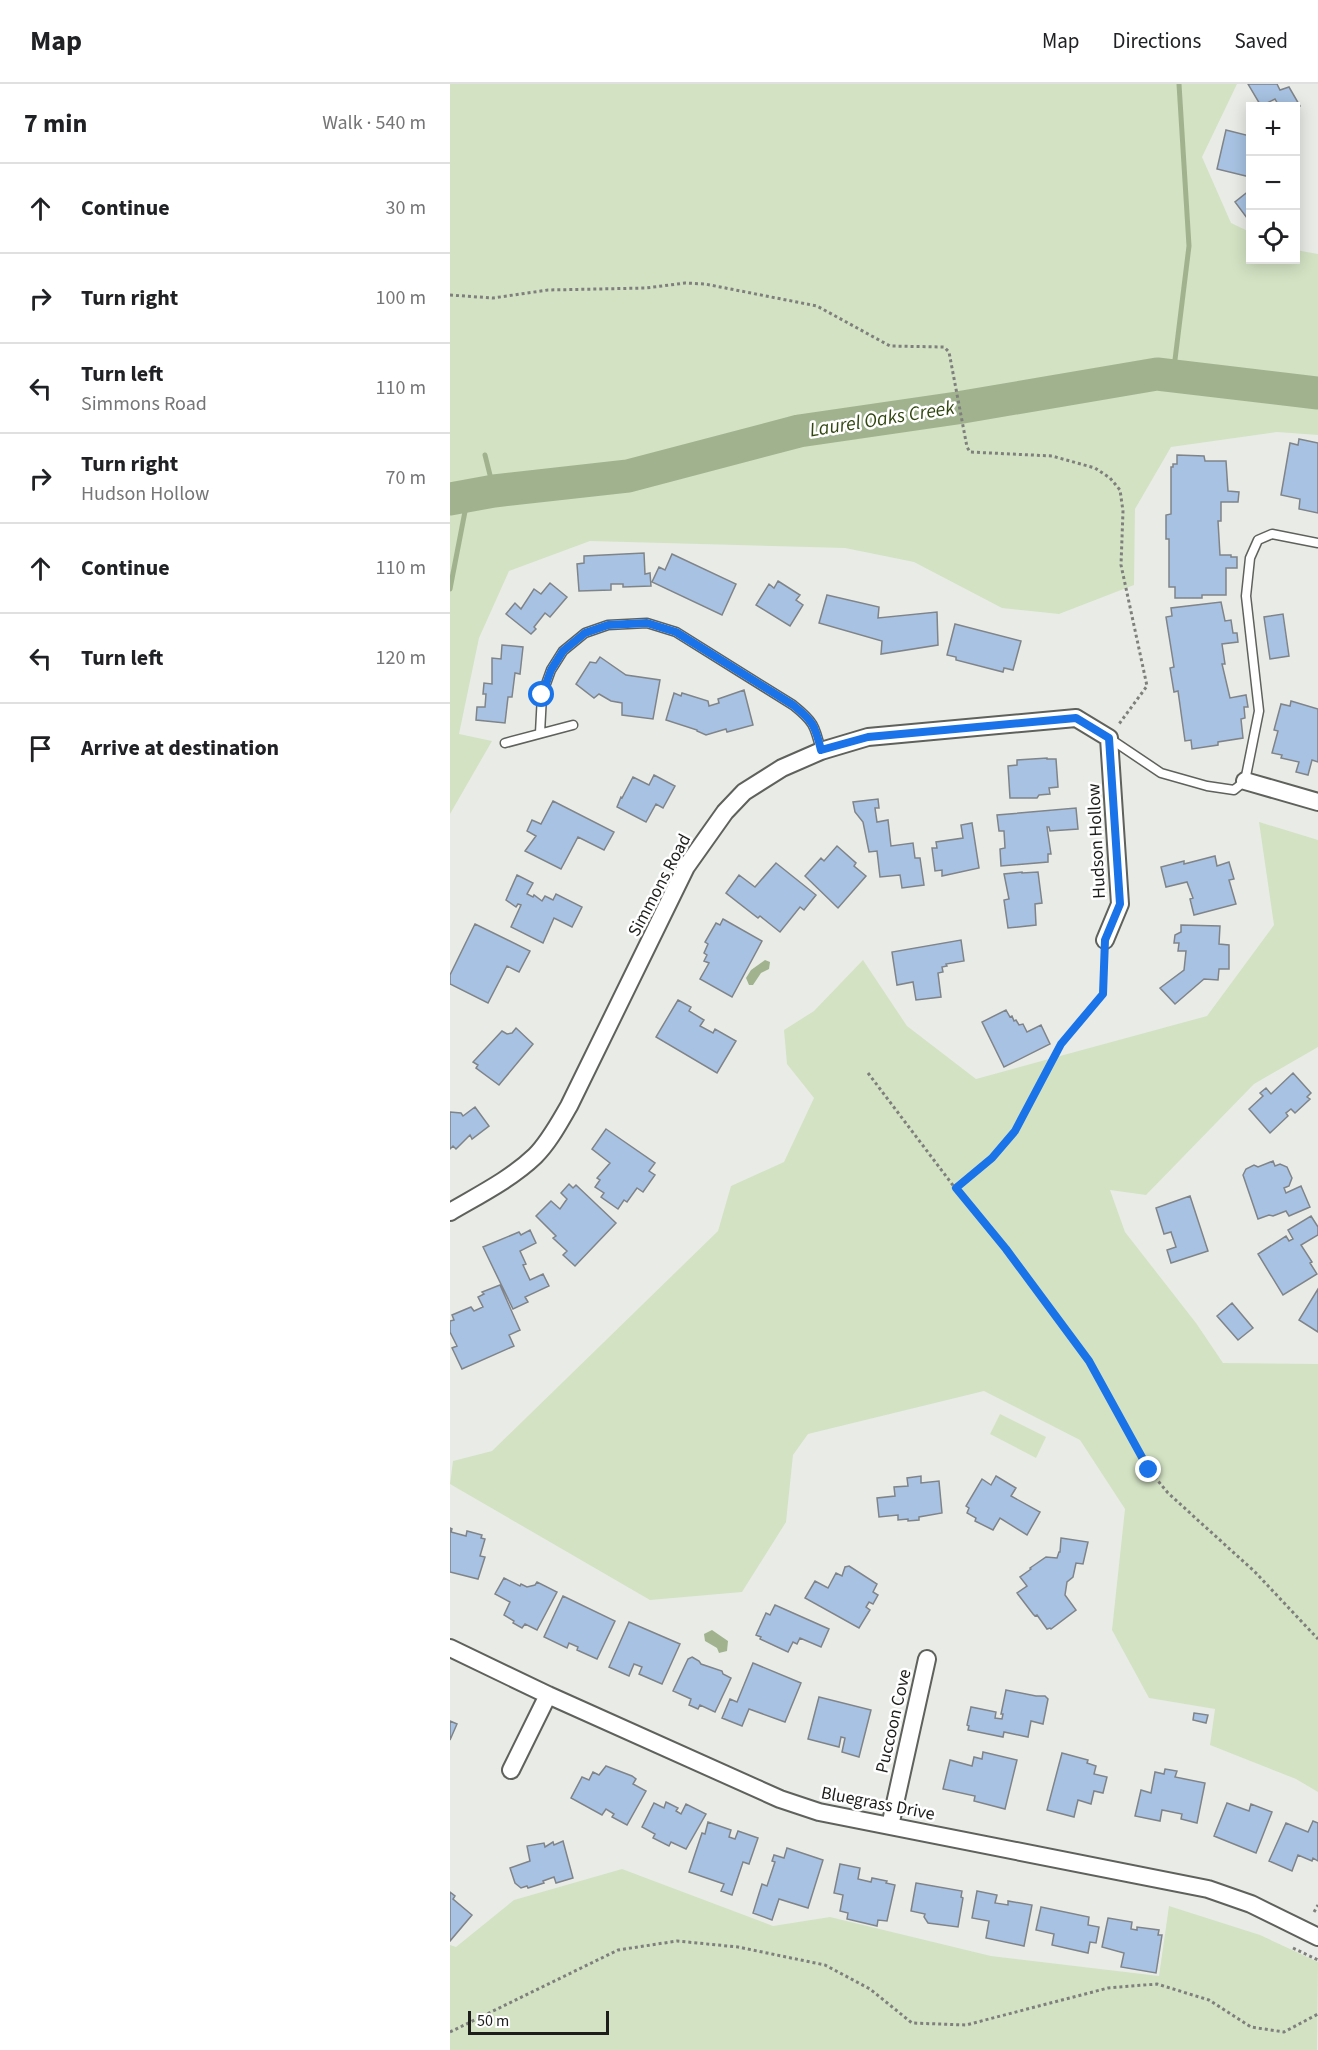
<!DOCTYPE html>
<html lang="en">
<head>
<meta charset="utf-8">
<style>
  :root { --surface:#fff; --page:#f2f2f2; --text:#202124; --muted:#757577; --line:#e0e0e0 }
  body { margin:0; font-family:"Source Sans 3",sans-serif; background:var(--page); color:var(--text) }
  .controls { position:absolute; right:18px; top:18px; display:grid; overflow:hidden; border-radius:0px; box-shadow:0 3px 15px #0003 }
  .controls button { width:54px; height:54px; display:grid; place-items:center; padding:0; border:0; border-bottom:2px solid var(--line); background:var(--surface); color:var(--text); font:30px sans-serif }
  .scale { position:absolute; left:18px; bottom:15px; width:141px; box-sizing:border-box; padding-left:6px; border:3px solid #1d1e1c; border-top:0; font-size:16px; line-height:21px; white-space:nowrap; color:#1d1e1c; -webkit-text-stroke:4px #fff; paint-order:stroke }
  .stop { position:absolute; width:18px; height:18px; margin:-14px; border:4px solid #1a73e8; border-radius:50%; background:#fff }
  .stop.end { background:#1a73e8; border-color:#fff; box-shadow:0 2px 6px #0008 }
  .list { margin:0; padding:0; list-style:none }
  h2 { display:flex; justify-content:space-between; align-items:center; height:78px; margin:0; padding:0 24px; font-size:26px }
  h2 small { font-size:20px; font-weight:400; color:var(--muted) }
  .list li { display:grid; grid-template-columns:39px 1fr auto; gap:18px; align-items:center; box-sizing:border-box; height:90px; padding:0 24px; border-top:2px solid var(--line) }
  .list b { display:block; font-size:22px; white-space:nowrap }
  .list p { margin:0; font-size:20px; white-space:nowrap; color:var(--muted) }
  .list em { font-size:20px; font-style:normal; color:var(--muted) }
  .icon { flex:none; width:33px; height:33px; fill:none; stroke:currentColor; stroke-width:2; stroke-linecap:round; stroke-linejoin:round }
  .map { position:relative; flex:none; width:868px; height:1966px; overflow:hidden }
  header { display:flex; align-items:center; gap:36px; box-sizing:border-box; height:84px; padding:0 30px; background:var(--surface); border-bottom:2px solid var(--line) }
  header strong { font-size:28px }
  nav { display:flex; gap:33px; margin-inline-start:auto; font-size:21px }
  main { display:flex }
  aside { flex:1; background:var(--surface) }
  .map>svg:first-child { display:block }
  .green { fill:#d3e2c3 }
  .water { fill:#a1b38e }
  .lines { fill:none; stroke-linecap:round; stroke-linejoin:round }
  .stream { stroke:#a1b38e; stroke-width:5 }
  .river { stroke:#a1b38e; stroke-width:33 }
  .building { fill:#a7c2e2; stroke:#808489; stroke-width:1.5 }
  .service-casing { stroke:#5f615c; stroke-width:11 }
  .minor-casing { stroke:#5f615c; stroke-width:20 }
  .path { stroke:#7f807d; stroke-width:3; stroke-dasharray:3 3; stroke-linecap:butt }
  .service { stroke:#fff; stroke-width:8 }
  .minor { stroke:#fff; stroke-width:16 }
  .route { stroke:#1a73e8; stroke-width:8 }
  .labels { text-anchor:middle; stroke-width:5; stroke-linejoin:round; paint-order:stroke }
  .street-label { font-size:18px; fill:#1d1e1c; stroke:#fff }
  .water-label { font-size:20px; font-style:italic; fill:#32470f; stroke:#fff }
</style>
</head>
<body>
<header>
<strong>Map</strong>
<nav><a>Map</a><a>Directions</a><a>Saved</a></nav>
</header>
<main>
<aside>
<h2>7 min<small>Walk · 540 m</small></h2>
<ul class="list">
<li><svg class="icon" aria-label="ahead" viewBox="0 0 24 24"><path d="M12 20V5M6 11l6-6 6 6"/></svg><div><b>Continue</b></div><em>30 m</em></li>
<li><svg class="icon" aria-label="right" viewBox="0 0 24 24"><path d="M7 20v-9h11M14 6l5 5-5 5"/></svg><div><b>Turn right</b></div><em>100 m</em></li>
<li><svg class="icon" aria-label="left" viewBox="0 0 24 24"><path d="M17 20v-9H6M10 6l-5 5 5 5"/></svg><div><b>Turn left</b><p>Simmons Road</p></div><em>110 m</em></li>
<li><svg class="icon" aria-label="right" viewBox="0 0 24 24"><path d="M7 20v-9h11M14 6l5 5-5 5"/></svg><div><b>Turn right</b><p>Hudson Hollow</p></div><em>70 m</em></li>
<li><svg class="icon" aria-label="ahead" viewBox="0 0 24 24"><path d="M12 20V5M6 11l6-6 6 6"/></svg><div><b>Continue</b></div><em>110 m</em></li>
<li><svg class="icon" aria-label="left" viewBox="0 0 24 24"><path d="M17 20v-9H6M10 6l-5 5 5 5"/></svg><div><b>Turn left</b></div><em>120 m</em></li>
<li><svg class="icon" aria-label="arrive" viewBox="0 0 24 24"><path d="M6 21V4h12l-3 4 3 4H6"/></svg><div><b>Arrive at destination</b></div></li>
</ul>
</aside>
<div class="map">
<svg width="868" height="1966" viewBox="0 0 868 1966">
  <rect width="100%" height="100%" fill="#e9ece6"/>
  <path class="green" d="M0,0H787L752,73L781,139L800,148V176H846V166L868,170V351L827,348L721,363L685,425L684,501L609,530L552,524L464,478L395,464L140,457L59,487L29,554L9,650L42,657L0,730Z
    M809,738L868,756V963L804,1000L696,1111L660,1106L675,1148L746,1239L773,1279L868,1280V1708L846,1695L760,1661L765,1625L699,1614L662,1546L675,1425L630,1356L534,1307L358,1350L343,1371L336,1438L292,1508L200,1516L0,1400L3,1377L42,1367L268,1147L281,1102L334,1078L364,1014L337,980L334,946L364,927L413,876L457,942L526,995L757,932L824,841Z
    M550,1330L596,1353L586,1374L540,1350Z
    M172,1785L323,1842L380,1833L541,1872L709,1892L719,1822L810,1851L868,1878L867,1966H0V1861L6,1863L64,1816Z"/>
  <path class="water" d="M315,876L320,878L319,885L311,889L303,901H299L296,894L301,886Z
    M262,1546L278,1557L277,1567L269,1569L267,1564L255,1557L254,1550Z"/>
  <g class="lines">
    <path class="stream" d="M723,292L739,162L729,0
      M35,371L44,407
      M0,505L18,412"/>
    <path class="river" d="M0,415L44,407L178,392L349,347L507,324L707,290L868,309"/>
  </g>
  <path class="building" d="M798,0H827L830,6L839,3L850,22L846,24L829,22L825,15L811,22Z
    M776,46L800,52V93L767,85Z
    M800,106V138L785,118Z
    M849,355L868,359V429L849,425L850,415L831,411L840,359L848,361Z
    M727,371L754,372L755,377H776L778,407L789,408L788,418H771V437H768L770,471H781V473H787V484H776V511H752V514H725V503H719V455H716V431L721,430V383H723V380H727Z
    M194,469L195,490L200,489L201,502L173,503V500H161V506L129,507L127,480L134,479V472Z
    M222,470L286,500L272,531L202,498L209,483L215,486Z
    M328,497L350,511L346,516L353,521L340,542L306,521L319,500L324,504Z
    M100,499L117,513L100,533L95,529L84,543L86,545L81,550L56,530L65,519L71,525L84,505L91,510Z
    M377,511L429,523L428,534L487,528L488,561L431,570L432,557L369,539Z
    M771,518L775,537L781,536L783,549H787L788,558L772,560L775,580H772L780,614L796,611L798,623H794L795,634L791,635L793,654L768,658V661L742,665L741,656L735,657L728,607L724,608L720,584L724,583L716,533L722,532L721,524Z
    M833,530L839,572L820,575L814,533Z
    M505,540L571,557L563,586L554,584L553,588L506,576V573L497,571Z
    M52,561L73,563L70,590L65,589L62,613H58L55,639L26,636L27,623H35L36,610H33L34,599L42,600V574L51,575Z
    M150,573L176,591L210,596L203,635L172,631V619L161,617L149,610L144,614L126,600L140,578L146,579Z
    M294,606L303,641L277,648L276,645L256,651L247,647V646L216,636L224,609L231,612L232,609L258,617L259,622L269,619L268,615Z
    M841,617L868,625V678L862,676L858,691L846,688L849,678L831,674L832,671L822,669L828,647L824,646L831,620L840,622Z
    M597,674V675H606L608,703L599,704L600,710L589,711L587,714H560L558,682L567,681V676Z
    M204,691L225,702L213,724L206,720L196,738L167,723L171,713L172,714L183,693L199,701Z
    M428,715L429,724H425L427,738L438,736L441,762L463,759L465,774H470L474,801L452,804L450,791L430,793L427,767L419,768L413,738L405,728L403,718Z
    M103,717L164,748L154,766L128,753L111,785L75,767L86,752L77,747L82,736L91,740Z
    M626,724L628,745L600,747L599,743H597L601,770H598V778L551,782L550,765L555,764L554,747H549L547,731Z
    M522,739L529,784L492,792V786L485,787L482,764H487L486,758L513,754L511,741Z
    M387,762L406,779L404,782L416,792L388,824L355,792L371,774L374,777Z
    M765,772L767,782L779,778L784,795L779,796L786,820L744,831L740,815L743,814L737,798L716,803L711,783L734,777V780Z
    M326,779L366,811L354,826L350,823L330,848L310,832L308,834L276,809L289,791L305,803Z
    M572,788V789L588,788L592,819L585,820L586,841L558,844L554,816L559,815L554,790Z
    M67,791L83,799L77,810L83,813L84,811L92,817L95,812L103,816L106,810L132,823L122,843L104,834L93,859L61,843L71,821L68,820L66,823L56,816Z
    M273,835L312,857L282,913L250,895L259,879L254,877L257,871L254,869L258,860L255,858L266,839L270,841Z
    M25,840L80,867L69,888L57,882L38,919L0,900V891Z
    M731,841L770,842L769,860L779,861V885H769L768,896L754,895L725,920L710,904L734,886L736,867H728L729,859H724L725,851L731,848Z
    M511,856L514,877L496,880L497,882L492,883L493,888L488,889L491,913L466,916L463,898L447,901L442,868Z
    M228,916L241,923L239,927L254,936L250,942L263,949L265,945L286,957L267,989L206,953Z
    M556,926L560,933L562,932L564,937L566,936L569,941L573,940L577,948L591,941L600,960L554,983L532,938Z
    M66,944L83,960L49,1001L26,984L28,981L23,978L52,947L57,950L62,949Z
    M843,989L861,1009L857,1013L860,1015L845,1029L841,1025L836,1029L838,1032L820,1049L799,1025L813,1012L810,1009L816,1004L821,1010Z
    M25,1023L39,1042L22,1055L20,1051L6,1065L3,1062L0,1065V1028L11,1029L13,1032Z
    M156,1045L205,1079L199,1087L205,1091L193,1108L187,1104L177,1118L174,1116L168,1125L151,1113L154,1109L145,1103L150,1096L147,1094L160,1079L142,1065Z
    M823,1077L825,1082L830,1080L837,1083L842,1094L839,1102L834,1104L836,1109L851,1102L860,1123L839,1132L836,1127L823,1132L819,1131L808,1135L793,1091L796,1085L804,1081L808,1083Z
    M119,1100L123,1104L126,1101L166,1139L125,1182L113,1171L117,1167L103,1154L106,1152L86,1132L101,1117L110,1125L117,1115L111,1109Z
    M740,1112L758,1167L721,1179L717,1166L726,1163L721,1148L714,1150L706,1124Z
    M861,1132L868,1143V1151L851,1161L862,1178L860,1179L867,1190L833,1211L808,1170L836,1152L839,1157L843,1155L838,1146Z
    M80,1146L86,1159L70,1167L76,1180L73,1181L80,1196L93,1190L99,1202L75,1213L78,1218L63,1225L33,1163L69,1148L71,1151Z
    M50,1201L70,1246L59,1251L64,1262L12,1285L2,1264L7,1262L0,1248V1237L4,1236L2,1231L21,1223L24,1227L33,1223L28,1213L34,1210L32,1208Z
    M868,1205V1248L849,1236Z
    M782,1219L803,1244L788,1256L767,1232Z
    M471,1392V1399L489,1397L492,1429L469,1433V1436L458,1437V1435L448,1436V1431L429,1433L427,1414L445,1412L444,1403L458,1402L457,1394Z
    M546,1392L566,1404L561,1412L590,1428L577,1451L550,1434L543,1446L525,1437L526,1434L517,1429L519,1424L516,1422L532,1395L541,1401Z
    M0,1444L2,1445L1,1448L16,1452L17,1447L32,1451L31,1454L35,1455L30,1472L35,1473L28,1495L0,1488Z
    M611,1454L638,1458L633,1480L626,1479L623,1493L617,1498L615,1511L626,1526L601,1545L600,1544L597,1545L587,1531L585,1532L583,1530L567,1509L577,1502L570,1493L581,1485L580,1484L596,1473L607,1474L609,1468H610Z
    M399,1482L427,1500L423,1508L428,1511L423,1520L419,1518L416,1523L420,1526L409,1544L355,1514L365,1497L378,1504L386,1489L392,1492L395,1483Z
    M54,1494L70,1502L71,1500L77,1503L85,1501L87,1498L107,1508L87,1546L75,1540L72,1544L63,1539L64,1537L54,1531L60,1518L45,1510Z
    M113,1512L165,1537L147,1575L127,1566L128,1563L119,1559L117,1564L94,1553Z
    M325,1521L379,1545L371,1563L350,1554L347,1560L343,1558L338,1568L310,1555L311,1553L306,1551L316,1529L320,1531Z
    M179,1538L230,1560L212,1600L189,1590L192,1583L184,1580L179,1592L159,1583Z
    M242,1573L249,1577L251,1580L272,1587L273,1590L281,1594L265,1628L250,1621L248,1625L239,1621L241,1615L223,1607L238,1575Z
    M303,1579L351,1599L335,1638L299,1625L292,1642L272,1634L280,1615L287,1618Z
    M556,1606L586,1612H595L598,1615L593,1640L581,1637L578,1653L554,1648L553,1653L518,1646L519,1642L517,1641L521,1623L546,1628L545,1634L552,1635L553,1630H551Z
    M369,1613L421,1626L409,1673L392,1668L395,1654L391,1653L389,1663L358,1655Z
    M744,1629L758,1631L756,1639L743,1636Z
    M0,1637L7,1640L0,1656Z
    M533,1668L567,1676L555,1725L524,1717L525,1712L493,1705L500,1676L522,1682L524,1673L532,1675Z
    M612,1669L638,1676L637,1679L646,1682L644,1690L657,1693L653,1709L644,1707L641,1720L628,1716L624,1733L597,1726Z
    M156,1682L182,1692L186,1695L183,1700L196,1707L177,1741L162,1733L164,1730L156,1725L152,1731L121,1714L132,1693L139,1696L143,1688L149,1691Z
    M715,1685L727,1687L725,1693L755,1699L747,1739L731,1735L732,1730L712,1726L710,1737L685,1732L691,1706L701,1709L705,1688L714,1690Z
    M216,1718L228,1724L226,1727L231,1730L236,1720L256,1730L236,1765L221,1758L219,1762L203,1754L205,1750L192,1743L204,1719L214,1724Z
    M777,1719L799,1727L801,1720L822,1728L806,1769L764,1752Z
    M863,1737L868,1739V1777L863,1774L862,1777L848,1771L842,1787L819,1777L836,1739L858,1748Z
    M258,1738L281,1746L279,1753L285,1755L288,1747L308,1754L299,1780L293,1778L282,1811L271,1807L274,1800L239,1788L252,1749L255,1750Z
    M113,1757L123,1794L106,1799L104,1793L93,1797L94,1799L78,1804L77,1802L71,1804L65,1799L60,1784L80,1777L77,1762L94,1759L95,1763L103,1758L104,1761Z
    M337,1764L373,1776L358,1824L329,1815L322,1836L303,1829L312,1800L317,1802L325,1778L322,1777L324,1771L334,1774Z
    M390,1780L410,1784L408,1795L421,1798L422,1794L437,1797L436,1799L445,1801L437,1837L428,1836L427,1842L397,1835L398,1829L390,1827L393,1811L384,1809Z
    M466,1799L512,1807L511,1813L513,1814L508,1843L478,1839L474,1833L475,1830L461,1827Z
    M527,1807L547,1811L545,1819L558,1821V1817L582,1821L574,1862L536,1854L539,1837L522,1834Z
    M0,1808L5,1812L3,1815L22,1831L0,1857Z
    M591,1823L639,1833L638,1841L649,1843L646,1859L640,1858L638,1869L602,1861L604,1850L586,1846Z
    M658,1834L682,1838L681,1845L687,1846V1843L709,1846L708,1851H712L706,1889L671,1883L674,1869L652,1863Z"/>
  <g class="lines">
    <g class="service-casing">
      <path id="service" d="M90,649L92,611L101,586L113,567L135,549L158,541L197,539L226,548L343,621C363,637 365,641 371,667
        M659,654L711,689L757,702L784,706L795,697L809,627L796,512L800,474L808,456L822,450L868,459
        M55,659L123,641"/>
    </g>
    <g class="minor-casing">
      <path id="minor" d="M795,697L868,718
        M0,1128C29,1111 61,1095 85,1072C99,1058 109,1039 119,1022L236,783L275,728L294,708L332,684L371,667L418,653L626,634L659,654L670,820L655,856
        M0,1564L98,1611L330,1715L369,1728L758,1805L801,1820L868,1853
        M61,1686L98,1611
        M440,1742L477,1575"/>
    </g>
    <path class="path" d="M0,211L43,214L98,206L196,204L235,199L255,200L367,222L440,262L494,263L499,268L517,363L520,368L602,372L645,384L660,394L670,406L673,427L671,481L697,602L669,640
      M654,873L653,910L611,960L565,1047L542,1073L505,1104L556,1165L639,1277L699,1386L718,1409L805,1488L868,1555
      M418,989L505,1104
      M864,1828L868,1821
      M843,1864L868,1876
      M0,1948L168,1866L227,1857L288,1863L375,1881L420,1905L462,1939L516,1941L658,1904L707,1900L759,1916L801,1943L834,1948L868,1930"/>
    <use href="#service" class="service"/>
    <use href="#minor" class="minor"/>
  </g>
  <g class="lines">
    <path class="route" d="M92,611L101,586L113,567L135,549L158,541L197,539L226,548L343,621C363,637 365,641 371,666L418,653L626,634L659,654L670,820L655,856L653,910L611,960L565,1047L542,1074L506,1104L556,1165L639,1277L699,1386"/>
  </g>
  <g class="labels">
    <g class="street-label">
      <text transform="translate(646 757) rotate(-93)" y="6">Hudson Hollow</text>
      <text transform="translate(209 801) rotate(-62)" y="6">Simmons Road</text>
      <text transform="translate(443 1637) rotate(-77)" y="6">Puccoon Cove</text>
      <text transform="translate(428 1719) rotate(11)" y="6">Bluegrass Drive</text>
    </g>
    <g class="water-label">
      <text transform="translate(432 334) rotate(-9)" y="7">Laurel Oaks Creek</text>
    </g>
  </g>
</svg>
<div class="controls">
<button>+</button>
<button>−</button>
<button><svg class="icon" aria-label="locate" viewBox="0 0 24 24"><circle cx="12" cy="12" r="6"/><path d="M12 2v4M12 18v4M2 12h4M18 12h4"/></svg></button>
</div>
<div class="scale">50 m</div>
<div class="stop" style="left:92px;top:611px"></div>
<div class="stop end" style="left:699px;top:1386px"></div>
</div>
</main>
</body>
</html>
